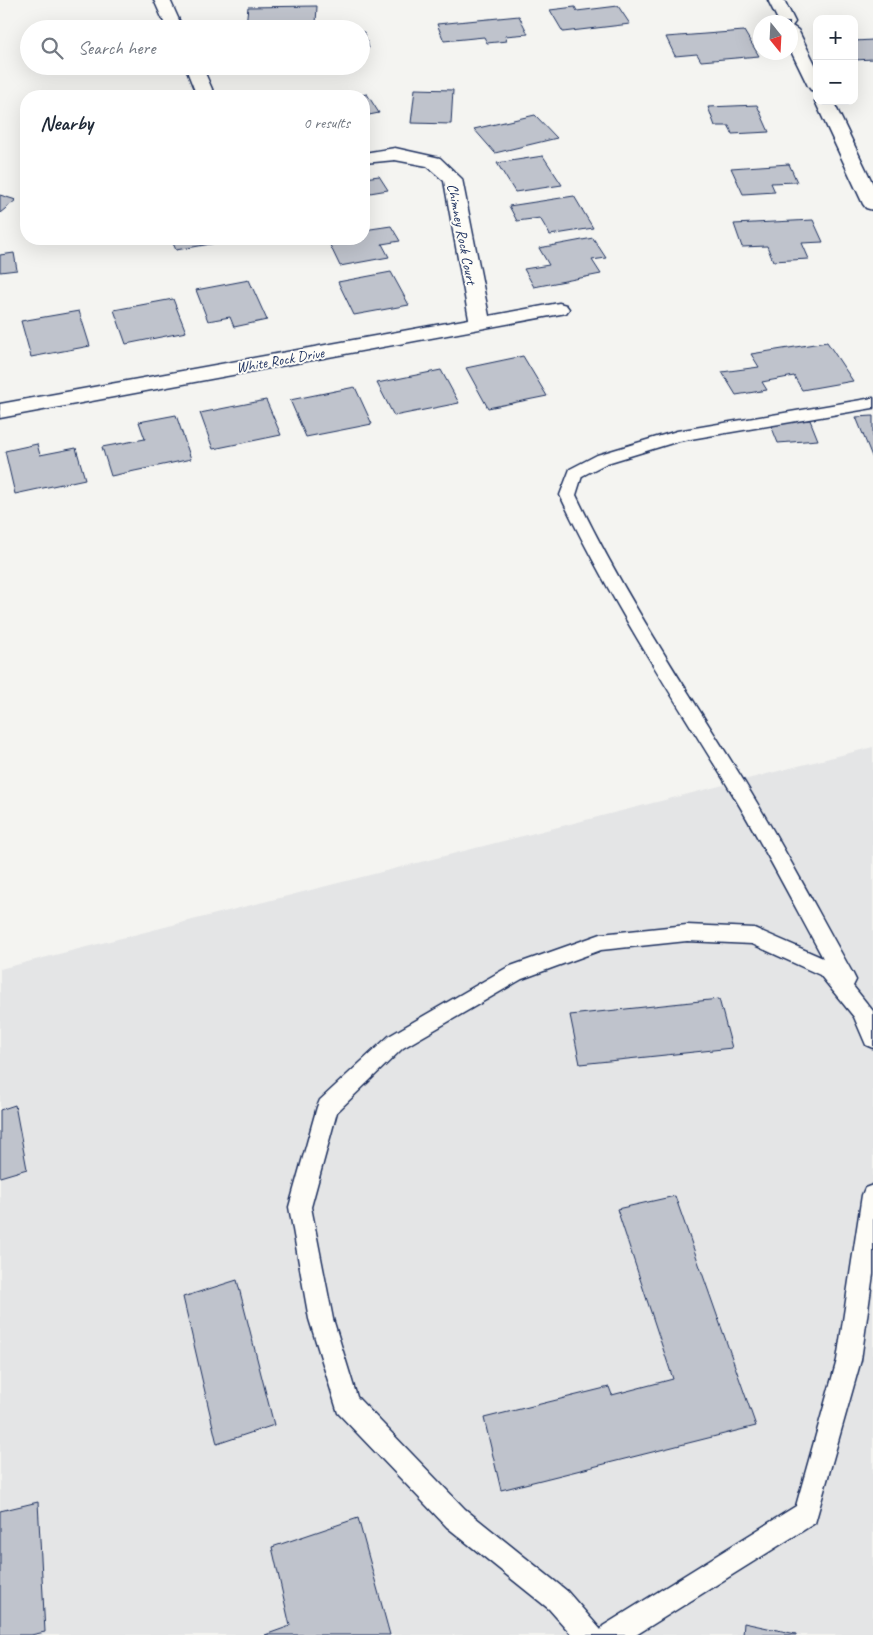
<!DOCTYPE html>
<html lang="en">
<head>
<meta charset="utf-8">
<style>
  :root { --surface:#fff; --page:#f6f6f7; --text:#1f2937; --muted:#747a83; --line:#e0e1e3 }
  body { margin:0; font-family:Caveat,sans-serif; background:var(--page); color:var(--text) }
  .controls { position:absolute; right:15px; top:15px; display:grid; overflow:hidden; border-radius:10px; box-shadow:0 5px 20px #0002 }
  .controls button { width:45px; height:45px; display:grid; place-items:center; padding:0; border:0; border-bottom:1px solid var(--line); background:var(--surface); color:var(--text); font:25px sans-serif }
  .compass { position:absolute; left:753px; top:15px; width:45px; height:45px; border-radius:50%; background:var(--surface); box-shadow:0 5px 20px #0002; rotate:162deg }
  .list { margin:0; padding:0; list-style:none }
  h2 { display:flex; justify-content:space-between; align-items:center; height:65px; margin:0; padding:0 20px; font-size:21px }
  h2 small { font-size:16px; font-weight:400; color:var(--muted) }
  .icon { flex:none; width:28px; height:28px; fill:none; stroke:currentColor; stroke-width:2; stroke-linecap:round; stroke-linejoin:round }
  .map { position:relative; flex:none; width:873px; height:1635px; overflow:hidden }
  .search { position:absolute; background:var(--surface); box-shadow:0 5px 20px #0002; left:20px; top:20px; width:350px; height:55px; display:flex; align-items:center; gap:12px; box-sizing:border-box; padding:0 18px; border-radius:28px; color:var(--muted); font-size:19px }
  .panel { position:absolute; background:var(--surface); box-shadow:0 5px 20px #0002; left:20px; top:90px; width:350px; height:155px; border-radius:20px }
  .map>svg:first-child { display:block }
  .built { fill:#e4e5e6 }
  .building { fill:#bfc3cc; stroke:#1b2f5e }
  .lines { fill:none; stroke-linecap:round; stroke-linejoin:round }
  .service-casing { stroke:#1b2f5e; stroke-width:3 }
  .minor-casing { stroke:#1b2f5e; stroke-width:3 }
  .service { fill:#fdfcf7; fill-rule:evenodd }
  .minor { fill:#fdfcf7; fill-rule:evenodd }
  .labels { text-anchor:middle; stroke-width:4; stroke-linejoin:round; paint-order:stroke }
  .far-street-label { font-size:15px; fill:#1b2f5e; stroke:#fdfcf7 }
</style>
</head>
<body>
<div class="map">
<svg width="873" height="1635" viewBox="0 0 873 1635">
  <rect width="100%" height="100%" fill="#f4f4f1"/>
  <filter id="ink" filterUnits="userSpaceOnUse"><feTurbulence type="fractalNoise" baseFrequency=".02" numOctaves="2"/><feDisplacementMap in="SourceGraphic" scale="10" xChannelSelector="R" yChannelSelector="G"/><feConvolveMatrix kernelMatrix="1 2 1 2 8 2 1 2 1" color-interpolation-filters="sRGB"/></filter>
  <g filter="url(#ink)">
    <path class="built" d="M873,747V1635H0V969Z"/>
    <path class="building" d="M317,6L316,24L246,25L248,7Z
      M618,6L630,24L563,32L550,10L575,7L577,11Z
      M519,16L528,34L505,36L507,41L487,43L484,37L444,41L437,24Z
      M744,31L759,56L701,61L697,54L675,56L666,37Z
      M361,32H364L369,48L361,49Z
      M873,40V59L854,60V41Z
      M415,89L453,90L451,124L411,123Z
      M367,94L379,113L364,116V96H353Z
      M757,105L769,132L732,134L729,126H715L708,107Z
      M535,115L557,138L495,153L474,129Z
      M543,156L562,185L515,192L497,163Z
      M789,164L797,182L771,183L775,192L743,194L731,168Z
      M379,176L388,190L364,194V178Z
      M0,195L16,200L0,213Z
      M574,196L593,228L550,235L540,218L517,221L509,206Z
      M813,220L823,242L802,243L809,259L773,261L767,246L742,247L734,224Z
      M391,226L400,241L382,244L389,257L340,266L327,239H364V230Z
      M593,238L606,258L592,260L601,274L534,287L524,269L549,265L539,248Z
      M171,239H239L176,250Z
      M14,253L17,270L0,272V255Z
      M391,272L409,305L354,315L338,282Z
      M249,280L267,320L234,327L230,317L208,321L196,290Z
      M173,299L186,332L126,344L114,310Z
      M79,311L90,346L31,357L21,321Z
      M827,342L853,381L802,390L794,376L762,382L767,390L736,395L722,372L759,367L751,354Z
      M523,356L547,396L488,408L466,368Z
      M441,370L459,403L394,416L377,383Z
      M355,387L372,424L306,437L290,400Z
      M266,400L281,435L213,449L200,413Z
      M176,415L191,459L111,476L102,447L145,439L139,422Z
      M873,416V459L856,417Z
      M810,420L818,440L778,443L770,423Z
      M37,444L40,455L76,448L85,479L15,494L5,451Z
      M719,999L732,1048L580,1064L570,1015Z
      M15,1105L27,1169L0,1177V1110Z
      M675,1196L756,1426L501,1490L484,1418L609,1387L612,1395L673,1379L617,1209Z
      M237,1280L274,1425L217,1444L183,1297Z
      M38,1502L45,1632L31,1635H0V1511Z
      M358,1518L390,1635H265L290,1626L272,1547Z
      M744,1623L796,1634V1635H743Z"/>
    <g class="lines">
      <g class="service-casing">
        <path id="service" d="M873,398V408L679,441L607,463L582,476L576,495C624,596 686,688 745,783C783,845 817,910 853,974L856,980L853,986L873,1011V1048L866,1045L854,1017L820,975L752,944L687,941L601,950L522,979L403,1048L337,1112L311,1207L333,1319L357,1397L465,1509L567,1591L601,1630L603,1626L796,1506L837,1360L862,1195L865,1188L873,1185V1274L861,1360L815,1523L636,1635H572L549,1609L447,1527L338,1413L309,1319L289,1207L317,1107L320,1100L389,1036L508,967L601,934L687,925L754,928L823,958C793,903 764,847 732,793C672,695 609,599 560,495L570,469L597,455L677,431Z"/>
      </g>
      <g class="minor-casing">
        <path id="minor" d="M154,0H170L183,29H167Z
          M768,0H784L795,22L792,26L798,30L817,68V91L811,90L808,86L790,49V22H779Z
          M185,66H202L215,96H197Z
          M817,99V101H833L873,184V210L866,208L863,204L815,101Z
          M395,148L440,158L462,179L489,316L559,303L566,305L569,309L566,313L0,418V404L469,319L444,181L427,166L395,160L364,163V153Z"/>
      </g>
      <use href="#service" class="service"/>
      <use href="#minor" class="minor"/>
    </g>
  </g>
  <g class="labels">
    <g class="far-street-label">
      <text transform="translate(462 234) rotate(79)" y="5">Chimney Rock Court</text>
      <text transform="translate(280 360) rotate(-10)" y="5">White Rock Drive</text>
    </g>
  </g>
</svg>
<div class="controls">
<button>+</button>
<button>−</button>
</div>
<svg class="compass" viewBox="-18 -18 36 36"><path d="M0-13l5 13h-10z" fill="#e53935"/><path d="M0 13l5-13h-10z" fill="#747a83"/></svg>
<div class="search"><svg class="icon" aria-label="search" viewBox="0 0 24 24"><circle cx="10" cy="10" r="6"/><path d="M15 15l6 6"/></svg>Search here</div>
<section class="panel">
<h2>Nearby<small>0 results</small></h2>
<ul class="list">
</ul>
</section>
</div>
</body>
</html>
